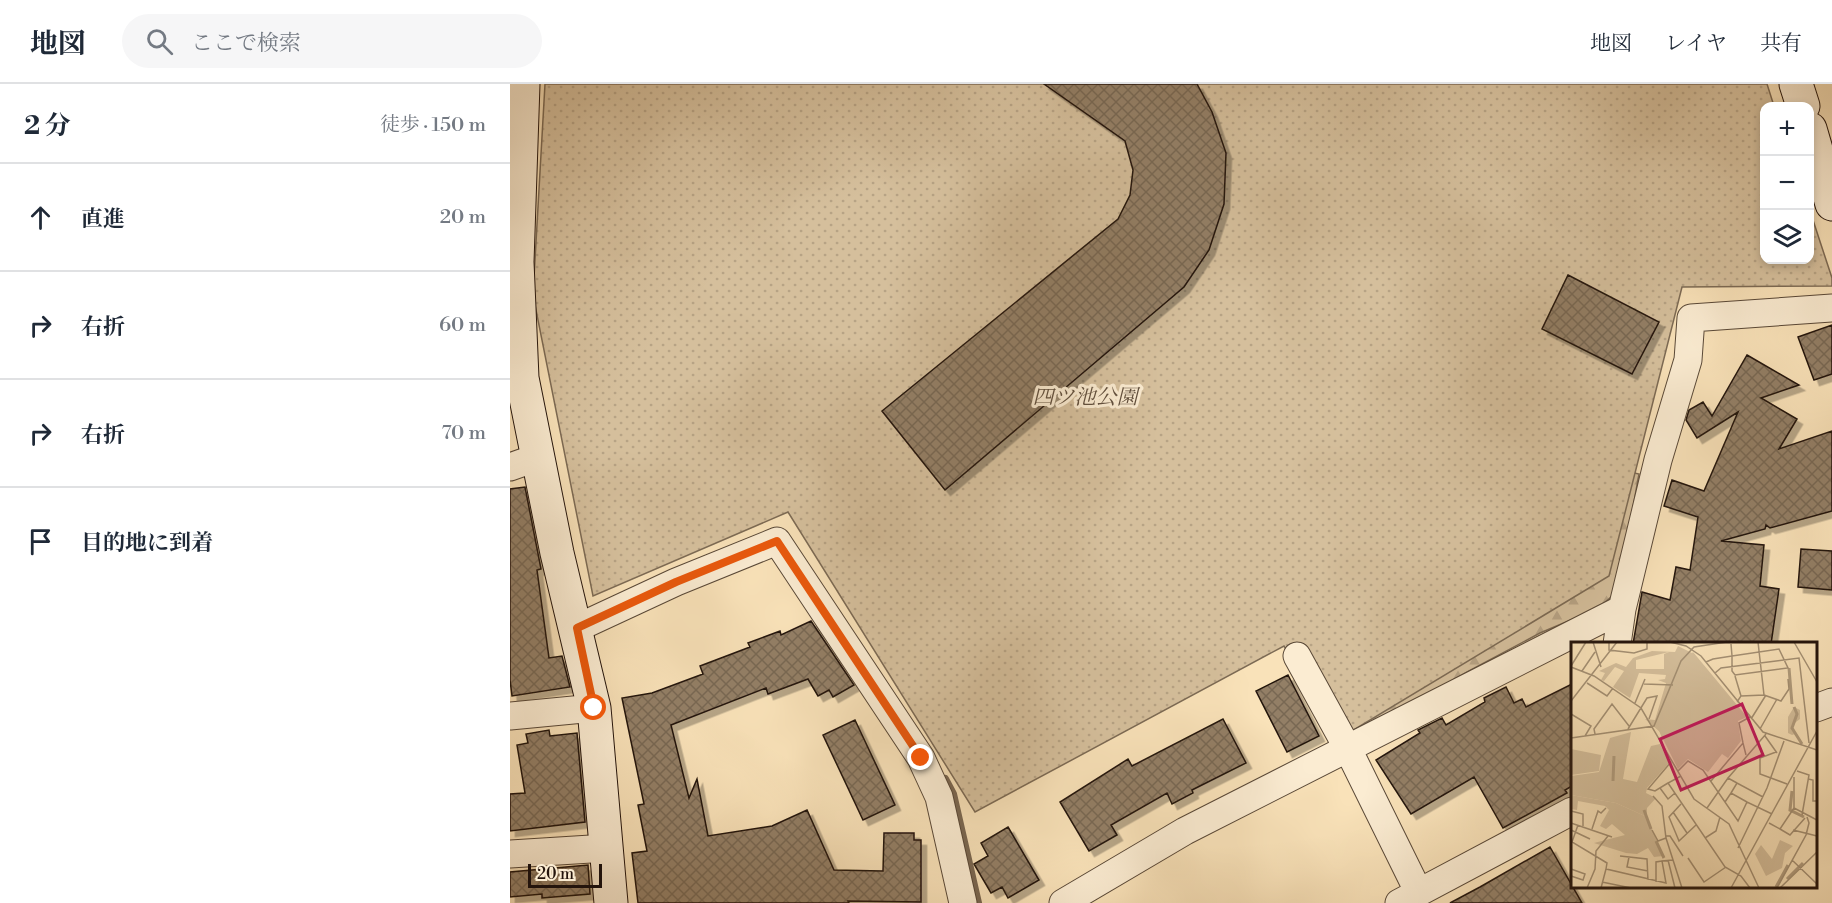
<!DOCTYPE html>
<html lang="ja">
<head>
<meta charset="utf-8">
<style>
  :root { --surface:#fff; --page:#f6f6f7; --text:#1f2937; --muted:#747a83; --line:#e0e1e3 }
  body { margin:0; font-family:"Libre Bodoni","Noto Serif JP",serif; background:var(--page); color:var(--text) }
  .controls { position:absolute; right:18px; top:18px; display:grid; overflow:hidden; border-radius:12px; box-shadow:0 3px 9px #0003 }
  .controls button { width:54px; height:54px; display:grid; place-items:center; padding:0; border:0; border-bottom:2px solid var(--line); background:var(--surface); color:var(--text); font:30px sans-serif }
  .scale { position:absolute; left:18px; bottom:15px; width:74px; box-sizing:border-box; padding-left:6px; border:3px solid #24140c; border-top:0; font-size:16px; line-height:21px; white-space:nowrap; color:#24140c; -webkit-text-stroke:4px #fbecd2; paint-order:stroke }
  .stop { position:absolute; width:18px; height:18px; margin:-14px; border:4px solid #ea580c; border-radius:50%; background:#fff }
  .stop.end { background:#ea580c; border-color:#fff; box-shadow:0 2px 6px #0008 }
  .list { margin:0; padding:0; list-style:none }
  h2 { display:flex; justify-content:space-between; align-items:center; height:78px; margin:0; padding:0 24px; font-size:26px }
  h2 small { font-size:20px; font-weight:400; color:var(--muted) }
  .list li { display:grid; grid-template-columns:39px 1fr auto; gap:18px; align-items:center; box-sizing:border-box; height:108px; padding:0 24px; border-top:2px solid var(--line) }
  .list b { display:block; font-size:22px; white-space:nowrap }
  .list em { font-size:20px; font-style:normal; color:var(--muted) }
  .icon { flex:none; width:33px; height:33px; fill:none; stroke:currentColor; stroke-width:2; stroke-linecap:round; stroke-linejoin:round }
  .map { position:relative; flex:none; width:1322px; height:819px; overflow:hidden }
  header { display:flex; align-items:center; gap:36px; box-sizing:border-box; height:84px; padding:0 30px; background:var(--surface); border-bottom:2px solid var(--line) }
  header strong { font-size:28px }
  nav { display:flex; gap:33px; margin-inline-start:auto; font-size:21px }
  .search { width:420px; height:54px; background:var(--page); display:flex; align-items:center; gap:15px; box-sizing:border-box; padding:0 21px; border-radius:33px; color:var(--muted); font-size:22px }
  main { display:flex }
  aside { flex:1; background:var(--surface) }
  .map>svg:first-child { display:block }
  .forest { fill:url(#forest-firs); stroke:#7c6a54; stroke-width:1.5 }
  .park { fill:url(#park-dots); stroke:#7c6a54; stroke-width:1.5 }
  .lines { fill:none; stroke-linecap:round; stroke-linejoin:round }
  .stream { stroke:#796650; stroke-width:8 }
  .building { fill:url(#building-cross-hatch); stroke:#24140c; stroke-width:1.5; filter:url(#shadow) }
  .street-casing { stroke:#594837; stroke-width:29 }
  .secondary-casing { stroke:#24140c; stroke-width:35 }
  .street { stroke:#fbecd2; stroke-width:27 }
  .secondary { stroke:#fbecd2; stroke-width:33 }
  .route { stroke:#ea580c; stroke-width:8 }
  .labels { text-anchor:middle; stroke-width:6; stroke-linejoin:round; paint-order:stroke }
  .park-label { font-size:21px; font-style:italic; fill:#62503e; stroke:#fbecd2 }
  .inset-river { fill:none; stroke:#b19c7e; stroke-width:3 }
  .inset-road { fill:none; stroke:#a49074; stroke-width:1.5 }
  .view { fill:#c2185b; fill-opacity:0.15; stroke:#c2185b; stroke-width:3 }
  .inset-edge { fill:none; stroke:#24140c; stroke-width:3 }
</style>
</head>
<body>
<header>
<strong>地図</strong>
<div class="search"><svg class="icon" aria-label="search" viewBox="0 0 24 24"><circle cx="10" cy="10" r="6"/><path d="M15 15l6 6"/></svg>ここで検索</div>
<nav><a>地図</a><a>レイヤ</a><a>共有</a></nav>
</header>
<main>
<aside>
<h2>2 分<small>徒歩 · 150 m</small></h2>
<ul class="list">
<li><svg class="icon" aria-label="ahead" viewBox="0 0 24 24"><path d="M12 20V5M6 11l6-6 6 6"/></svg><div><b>直進</b></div><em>20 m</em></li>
<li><svg class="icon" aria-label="right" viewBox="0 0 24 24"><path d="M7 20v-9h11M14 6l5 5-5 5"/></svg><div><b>右折</b></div><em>60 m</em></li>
<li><svg class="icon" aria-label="right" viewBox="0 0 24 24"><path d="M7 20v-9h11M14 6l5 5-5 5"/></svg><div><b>右折</b></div><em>70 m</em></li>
<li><svg class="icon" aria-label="arrive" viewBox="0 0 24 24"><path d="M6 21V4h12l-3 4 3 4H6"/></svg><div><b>目的地に到着</b></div></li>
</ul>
</aside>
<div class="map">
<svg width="1322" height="819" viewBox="0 0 1322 819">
  <defs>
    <pattern id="forest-firs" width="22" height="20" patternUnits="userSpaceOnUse" patternTransform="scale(1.5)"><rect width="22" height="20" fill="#d5bf9c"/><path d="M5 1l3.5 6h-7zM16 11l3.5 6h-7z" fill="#b7a385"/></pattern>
    <pattern id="park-dots" width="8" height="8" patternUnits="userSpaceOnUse" patternTransform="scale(1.5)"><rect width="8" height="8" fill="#d5bf9c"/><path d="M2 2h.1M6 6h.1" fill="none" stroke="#b7a385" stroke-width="1.8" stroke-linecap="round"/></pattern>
    <pattern id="building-cross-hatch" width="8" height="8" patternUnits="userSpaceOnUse" patternTransform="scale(1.5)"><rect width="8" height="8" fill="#937f66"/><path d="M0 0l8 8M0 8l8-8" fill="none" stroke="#786752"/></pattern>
    <filter id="shadow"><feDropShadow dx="5.5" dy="5.5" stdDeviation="0" flood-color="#0004"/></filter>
  </defs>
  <rect width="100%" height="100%" fill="#f9e2b9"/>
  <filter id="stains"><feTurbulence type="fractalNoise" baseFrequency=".00333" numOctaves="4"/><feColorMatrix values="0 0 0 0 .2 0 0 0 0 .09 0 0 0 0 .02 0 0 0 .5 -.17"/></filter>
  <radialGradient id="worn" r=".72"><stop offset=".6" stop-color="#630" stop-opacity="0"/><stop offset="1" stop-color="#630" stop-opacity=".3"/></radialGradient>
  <path class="forest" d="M1120,388L1129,390L1108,507L1087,525L1030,549L959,587L863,641L828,621Z"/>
  <path class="park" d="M35,0H1257L1264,22H1254V176H1300V127L1322,194V202L1172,203L1099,492L827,656L774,562L465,728L278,428L83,512L23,211Z"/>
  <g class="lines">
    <path class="stream" d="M435,695L443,710L468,819"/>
  </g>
  <path class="building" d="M534,0H687L702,28L716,69L714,120L699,166L674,203L435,406L372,327L608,135L620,111L623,86L615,57Z
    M1058,191L1149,238L1122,290L1032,245Z
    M1322,241V290L1304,296L1288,253Z
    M1237,271L1289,301L1251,314L1287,335L1269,365L1322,347V427L1260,444L1256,441L1255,445L1211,457L1254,461L1250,502L1269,505L1261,560H1123L1132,508L1160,516L1166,483L1180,486L1188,433L1154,422L1162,396L1194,407L1228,328L1187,354L1176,336L1179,326L1193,318L1202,332Z
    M15,403L31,485L27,486L39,574L52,572L60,603L2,612L0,596V405Z
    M1291,465L1322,467V506L1288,503Z
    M301,537L344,601L323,613L319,606L308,612L298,595L258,610L256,604L161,641L179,714L187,695L198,752L262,742L297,726L324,786L373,787L374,749H404V756H411V818L338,817L339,819H128L122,769L137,767L128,721L134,720L112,614L142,609L193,590L190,582L240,563L238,559L270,547L271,551Z
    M778,591L809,652L777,668L746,607Z
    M1062,600V702L1055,706L1057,709L993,744L964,693L901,730L866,676L910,649L908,646L932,634L936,641L975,618L974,614L996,603L1004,619L1012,615L1016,623Z
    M713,635L736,679L682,706L683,709L662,720L657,709L601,741L607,751L579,767L550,718L618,675L622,682Z
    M345,636L385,721L353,736L313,651Z
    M39,646L40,652L67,649L75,738L0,747V710L15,709L7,661L18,659L16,650Z
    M498,743L529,796L498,814L492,803L481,809L464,780L478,772L471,759Z
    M1040,763L1072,819H940L970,803Z
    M78,781L80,810L32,814V810L0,813V788Z"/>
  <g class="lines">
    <g class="street-casing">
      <path id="street" d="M0,383L17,377L28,378
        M1112,525L1148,376L1178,276L1181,234L1322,224
        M67,544L166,498L267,457L411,674L429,713L453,819
        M787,572L838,665L908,807
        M1306,624L1322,618
        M0,632L84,624
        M0,770L97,764
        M553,819L675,747L1112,525L1107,560
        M889,819L1062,727"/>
    </g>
    <g class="secondary-casing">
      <path id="secondary" d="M13,0L7,178L12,294L47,469L84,624L101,819
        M1286,0L1293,22
        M1300,45L1322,120"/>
    </g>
    <use href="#street" class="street"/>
    <use href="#secondary" class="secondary"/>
  </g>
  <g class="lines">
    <path class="route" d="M84,624L67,544L166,498L267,457L411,674"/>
  </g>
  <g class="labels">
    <g class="park-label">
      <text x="575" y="320">四ツ池公園</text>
    </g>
  </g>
  <g transform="translate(1061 558)">
    <rect width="246" height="246" fill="#f9e2b9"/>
    <path d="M0,107L30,113L28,129L0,133Z" fill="#d5bf9c"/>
    <path d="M107,4L123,12L92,99L89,90L74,77L84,78L95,41L87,38L94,37L95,33L68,31L59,56L42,45L53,29L44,25L33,39L30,38L34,31L28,29L45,21L55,25L62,16L81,9L104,10ZM98,10L93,12V27H65V18ZM223,65L229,68V77L221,83L224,92L221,93L217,91V75ZM0,153L45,161L76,175L92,214L83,215L77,206L66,212L55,211L23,201L54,193L41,182L35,187L29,184L38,168L34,164L7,159L6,168L0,167ZM209,198L222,204L214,211L211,226L195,234L184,212L190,203L201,217Z" fill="#d5bf9c" fill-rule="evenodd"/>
    <path d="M122,10L176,75L167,79L170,99L157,116L151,112L137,130L117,117L107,127L85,83L107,29ZM60,90L52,137L66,140L80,104L89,102L98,121L76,146L75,151L85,156L76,166V175L45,161L0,153V134L28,130L39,96Z" fill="#d5bf9c"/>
    <path class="inset-river" d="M218,26L221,62M223,65L226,72L221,86L231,102M42,139L43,114M221,149L219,168L233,175M73,168L80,187M85,199L93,216M216,237L232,221M205,245L217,223"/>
    <path class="inset-road" d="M22,0L30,25M38,0V8L63,11L76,7V0M99,0L115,4L130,14L192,90L246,108M223,0L246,40M135,20L142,17L161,14L208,7L217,26L164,33L161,29V14L160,2M0,24L15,0M0,25L23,34L70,66L123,157L158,182L188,246M11,29L24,10M144,31L150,26L228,16L238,101M164,34L170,54L166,60M16,41L36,54L42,46M73,42L102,43M193,53L210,59L218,47L217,37M170,54L193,53L187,0M0,59L46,0M64,61L74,37M0,72L20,84L14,94M180,77L195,53M57,87L76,56L86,54L78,77M189,87L206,57M24,92L23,87L41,62L58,84M194,94L206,111M0,96L83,84L110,19L123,5L156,0M172,101L168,81L179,75M205,110L189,116V132L216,142M107,129L117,119L132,128L167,179L176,160L201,172M226,129L238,133L231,173M110,134L97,141L154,225L170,234L179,246M223,135V166L246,178M157,136L195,92M237,137L242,138V159H246M140,139L172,101L175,113M97,141L84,149L77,147L100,120M89,146L97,157L104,151M160,151L166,141L192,155M82,154L91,164L95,196L111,246M154,160L160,151L176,160M110,162L98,175L108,199L125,183M136,166L157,136L166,141M0,169L12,172V184M102,170L116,191M0,181L41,195M198,181L209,187L223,166M7,183L1,200L36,221L35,227M21,187L27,169L30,171L35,166M209,187L219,193L234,176M0,188L19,197M81,188L87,199L95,196M222,188L246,194M95,194H99L112,214M134,196L145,189L149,175M167,206L196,146L213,99M49,214L76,217L77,238M58,215L56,225L77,229M117,216L133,240L155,225M97,218L104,246M221,218L246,242M0,227L14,232L12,238L0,234M31,240L60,246M85,240V220L91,219M16,246L24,227L25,209L37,194M30,246L35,227L95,241L91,219L102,218M160,246L246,89M206,246L235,193L238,181L236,175M209,246L246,210"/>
    <path class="view" d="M171,62L192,113L110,148L89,97Z"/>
    <rect width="246" height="246" class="inset-edge"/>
  </g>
  <rect width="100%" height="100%" filter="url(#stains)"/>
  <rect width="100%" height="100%" fill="url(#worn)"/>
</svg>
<div class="controls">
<button>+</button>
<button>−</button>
<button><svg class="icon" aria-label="layers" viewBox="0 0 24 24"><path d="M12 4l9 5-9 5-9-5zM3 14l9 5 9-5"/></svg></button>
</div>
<div class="scale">20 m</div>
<div class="stop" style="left:84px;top:624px"></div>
<div class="stop end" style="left:411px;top:674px"></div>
</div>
</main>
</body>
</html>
